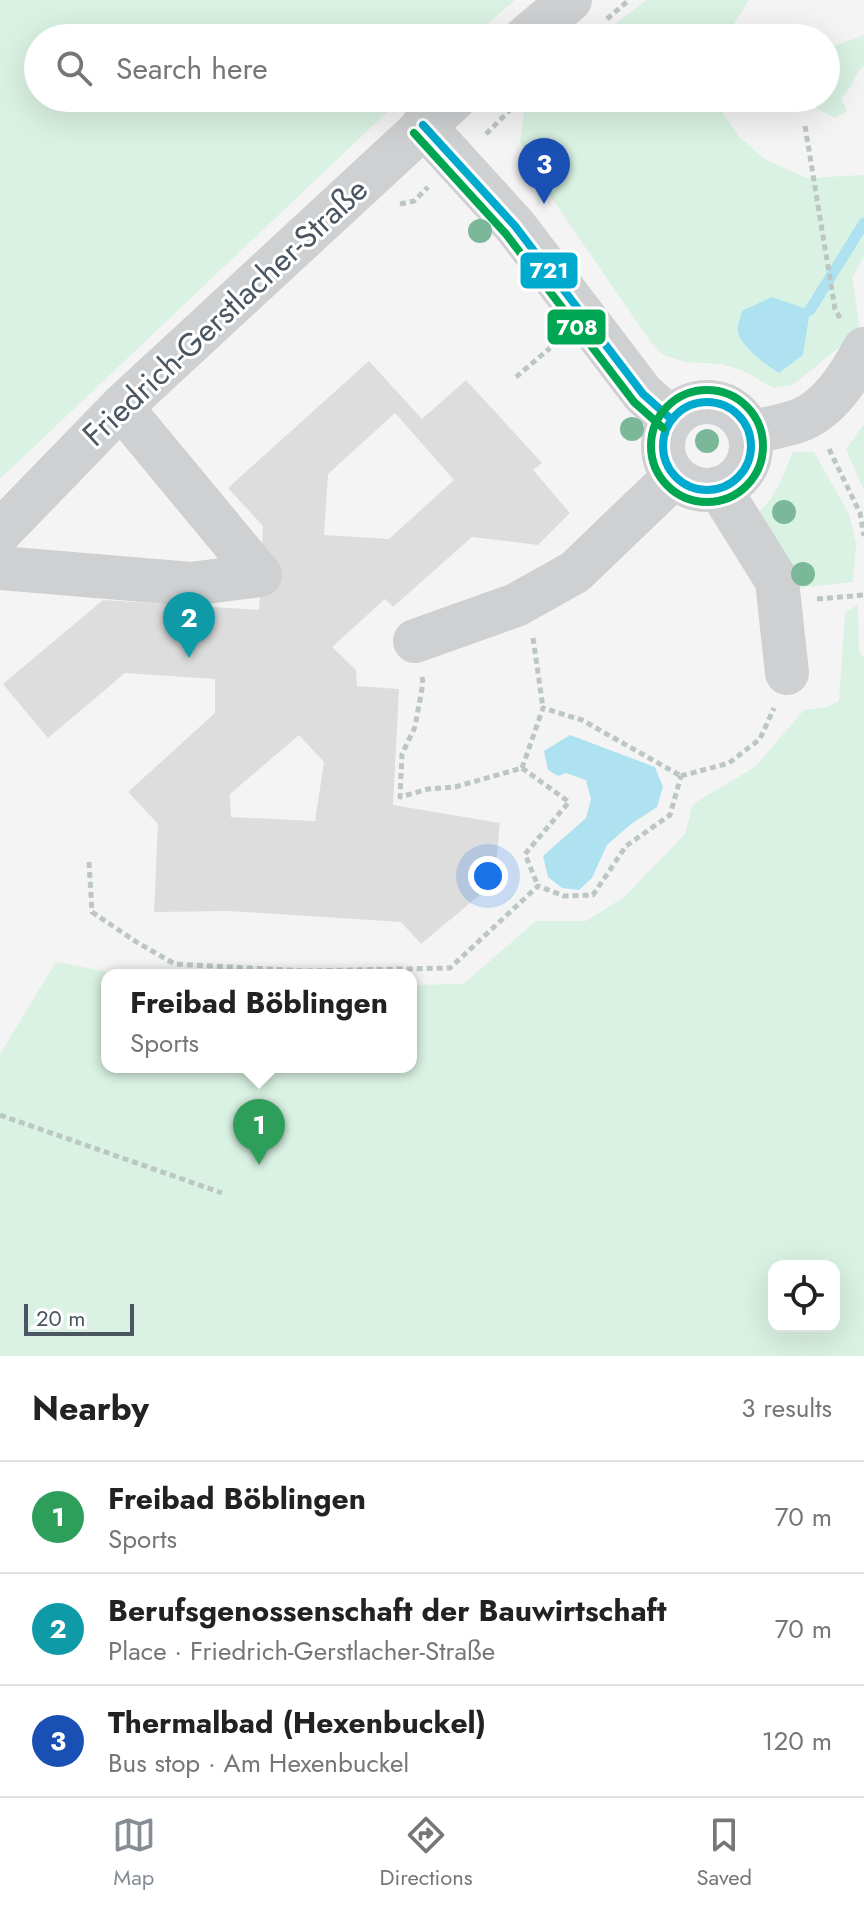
<!DOCTYPE html>
<html lang="en">
<head>
<meta charset="utf-8">
<style>
  :root { --surface:#fff; --page:#f6f6f6; --text:#222; --muted:#767676; --line:#e0e0e0; --accent:#868d94 }
  body { margin:0; font-family:Jost,sans-serif; background:var(--page); color:var(--text) }
  .controls { position:absolute; right:24px; bottom:24px; display:grid; overflow:hidden; border-radius:16px; box-shadow:0 8px 32px #0002 }
  .controls button { width:72px; height:72px; display:grid; place-items:center; padding:0; border:0; border-bottom:2px solid var(--line); background:var(--surface); color:var(--text); font:40px sans-serif }
  .scale { position:absolute; left:24px; bottom:20px; width:110px; box-sizing:border-box; padding-left:8px; border:4px solid #4a5661; border-top:0; font-size:22px; line-height:28px; white-space:nowrap; color:#4a5661; -webkit-text-stroke:6px #fff; paint-order:stroke }
  .you { position:absolute; left:488px; top:876px; width:28px; height:28px; margin:-20px; border:6px solid #fff; border-radius:50%; background:#1a73e8; box-shadow:0 0 0 12px #1a73e833 }
  .badge { display:grid; place-items:center; width:52px; height:52px; border-radius:50%; background:var(--accent); color:#fff; font-size:26px; font-weight:700 }
  .pin { position:absolute; translate:-50% -66px; filter:drop-shadow(0 2px 4px #0008) }
  .pin::after { content:''; position:absolute; top:42px; width:28px; height:24px; background:inherit; clip-path:polygon(0 0,100% 0,50% 100%) }
  .popup { position:absolute; left:101px; top:969px; width:316px; height:104px; box-sizing:border-box; display:grid; place-content:center; border-radius:16px; background:var(--surface); filter:drop-shadow(0 2px 6px #0005); font-size:26px; white-space:nowrap; color:var(--muted) }
  .popup b { font-size:30px; color:var(--text) }
  .popup::after { content:''; position:absolute; left:50%; top:100%; margin-left:-16px; border:16px solid transparent; border-top-color:var(--surface) }
  .list { margin:0; padding:0; list-style:none }
  h2 { display:flex; justify-content:space-between; align-items:center; height:104px; margin:0; padding:0 32px; font-size:34px }
  h2 small { font-size:26px; font-weight:400; color:var(--muted) }
  .list li { display:grid; grid-template-columns:52px 1fr auto; gap:24px; align-items:center; box-sizing:border-box; height:112px; padding:0 32px; border-top:2px solid var(--line) }
  .list b { display:block; font-size:30px; white-space:nowrap }
  .list p { margin:0; font-size:26px; white-space:nowrap; color:var(--muted) }
  .list em { font-size:26px; font-style:normal; color:var(--muted) }
  .icon { flex:none; width:44px; height:44px; fill:none; stroke:currentColor; stroke-width:2; stroke-linecap:round; stroke-linejoin:round }
  .map { position:relative; flex:none; width:864px; height:1356px; overflow:hidden }
  .search { position:absolute; background:var(--surface); box-shadow:0 8px 32px #0002; left:24px; right:24px; top:24px; height:88px; display:flex; align-items:center; gap:20px; box-sizing:border-box; padding:0 28px; border-radius:44px; color:var(--muted); font-size:30px }
  .sheet { height:440px; background:var(--surface) }
  nav { display:flex; justify-content:space-around; align-items:center; box-sizing:border-box; height:112px; border-top:2px solid var(--line); background:var(--surface); font-size:22px; color:var(--muted) }
  nav a { display:grid; justify-items:center; gap:4px }
  nav .on { color:var(--accent) }
  .map>svg:first-child { display:block }
  .green { fill:#d9f2e3; fill-rule:evenodd }
  .water { fill:#aee2f0 }
  .lines { fill:none; stroke-linecap:round; stroke-linejoin:round }
  .stream { stroke:#aee2f0; stroke-width:11 }
  .building { fill:#ddddde; fill-rule:evenodd }
  .path { stroke:#bcc7c4; stroke-width:5; stroke-dasharray:6 4; stroke-linecap:butt }
  .minor { stroke:#ced0d2; stroke-width:44 }
  .bus-1-casing { stroke:#fff; stroke-width:14 }
  .bus-2-casing { stroke:#fff; stroke-width:14 }
  .bus-1 { stroke:#00a9ce; stroke-width:8 }
  .bus-2 { stroke:#00a651; stroke-width:8 }
  .tree { fill:#7ab899 }
  .labels { text-anchor:middle; stroke-width:6; stroke-linejoin:round; paint-order:stroke }
  .street-label { font-size:32px; fill:#4a5661; stroke:#fff }
  .line-badge { stroke:#fff; stroke-width:3 }
  .badge-label { font-size:22px; text-anchor:middle; font-weight:bold; fill:#fff }
</style>
</head>
<body>
<div class="map">
<svg width="864" height="1356" viewBox="0 0 864 1356">
  <rect width="100%" height="100%" fill="#f4f4f4"/>
  <path class="green" d="M0,0H515L471,38H38V98H402L0,479Z
    M646,0H749L725,38H598Z
    M864,35V66C852,77 853,88 841,98L847,111L835,118L803,101L801,98H826V49Z
    M531,98H719L722,112L740,138L765,159L806,178L864,175V256L852,277L860,330L793,385L773,388L742,370L721,364L686,362L663,355L652,344L533,171L520,141L525,104Z
    M864,424V491L846,449Z
    M793,452H814L849,514L856,544L853,582L790,589L749,522L770,500L780,483Z
    M858,605L859,652L864,658V1356H0V1054L56,962L123,975H107V1067H411V985L463,984L536,921H586L624,897L685,834L693,804L755,767L804,710L827,707L839,701L845,612ZM774,1266H834V1326H774Z"/>
  <path class="water" d="M772,297L810,310L803,355L779,373C767,366 739,345 738,331C737,325 741,317 742,311Z
    M570,735L655,767L663,787L657,807L631,824L607,845L592,878L579,890L562,888L548,877L543,856L586,818L591,799L586,780L566,773L558,776L548,770L544,751Z"/>
  <g class="lines">
    <path class="stream" d="M810,310L864,223"/>
  </g>
  <path class="building" d="M369,361L422,419L466,380L542,463L533,470L570,513L538,545L472,537L393,607L385,599L332,647L356,670L357,686L399,689L393,805L500,823L494,883L421,944L401,922L229,911L154,912L158,824L128,792L215,713V679L125,673L48,738L3,684L103,600L259,610L263,526L228,488ZM395,413L454,480L389,539L324,535L328,474ZM299,735L324,762L315,821L231,817L230,794Z"/>
  <g class="lines">
    <path class="path" d="M607,19L629,0
      M805,126L835,309L840,318
      M486,134L522,98
      M400,204L414,201L428,187
      M516,377L550,348
      M829,449L860,513L864,536
      M817,599L864,595
      M533,638L543,708
      M422,677L423,683L415,727L402,754L400,797L428,789L455,787L522,768
      M522,768L543,708L582,720L681,776
      M522,768L569,802L525,854L538,886
      M681,776L729,763L760,739L774,708
      M89,862L92,912L138,943L175,964L305,971L450,968L538,886L564,896L593,895L626,846L670,815L681,776
      M0,1115L222,1193"/>
    <path class="minor" d="M525,38L570,0
      M423,125L515,226L643,394L671,419
      M663 446a44 44 0 1 1 88 0a44 44 0 1 1-88 0Z
      M121,407L260,575
      M750,433C766,429 782,426 798,421C829,410 850,376 864,349
      M719,488L777,581L787,673
      M0,532L121,407L455,98
      M0,568L191,584L260,575
      M415,641L516,605L575,572L675,476"/>
    <g class="bus-1-casing">
      <path id="bus-1" d="M423,125L515,226L643,394L671,419
        M663 446a44 44 0 1 1 88 0a44 44 0 1 1-88 0Z"/>
    </g>
    <g class="bus-2-casing">
      <path id="bus-2" d="M414,133L506,234L634,402L663,428
        M651 446a56 56 0 1 1 112 0a56 56 0 1 1-112 0Z"/>
    </g>
    <use href="#bus-1" class="bus-1"/>
    <use href="#bus-2" class="bus-2"/>
  </g>
  <g class="tree">
    <circle cx="480" cy="231" r="12"/>
    <circle cx="562" cy="334" r="12"/>
    <circle cx="632" cy="429" r="12"/>
    <circle cx="707" cy="441" r="12"/>
    <circle cx="784" cy="512" r="12"/>
    <circle cx="803" cy="574" r="12"/>
  </g>
  <g class="labels">
    <g class="street-label">
      <text transform="translate(225 312) rotate(-43)" y="11">Friedrich-Gerstlacher-Straße</text>
    </g>
  </g>
  <g class="line-badge">
    <rect x="519" y="251" width="60" height="39" rx="8" fill="#00a9ce"/>
    <rect x="546" y="308" width="61" height="38" rx="8" fill="#00a651"/>
  </g>
  <g class="badge-label">
    <text x="549" y="278">721</text>
    <text x="577" y="335">708</text>
  </g>
</svg>
<div class="controls">
<button><svg class="icon" aria-label="locate" viewBox="0 0 24 24"><circle cx="12" cy="12" r="6"/><path d="M12 2v4M12 18v4M2 12h4M18 12h4"/></svg></button>
</div>
<div class="scale">20 m</div>
<div class="you"></div>
<div class="pin badge" style="left:259px;top:1165px;background:#2e9e5b">1</div>
<div class="popup"><b>Freibad Böblingen</b>Sports</div>
<div class="pin badge" style="left:189px;top:658px;background:#0f9aa8">2</div>
<div class="pin badge" style="left:544px;top:204px;background:#1a4fb4">3</div>
<div class="search"><svg class="icon" aria-label="search" viewBox="0 0 24 24"><circle cx="10" cy="10" r="6"/><path d="M15 15l6 6"/></svg>Search here</div>
</div>
<section class="sheet">
<h2>Nearby<small>3 results</small></h2>
<ul class="list">
<li><span class="badge" style="background:#2e9e5b">1</span><div><b>Freibad Böblingen</b><p>Sports</p></div><em>70 m</em></li>
<li><span class="badge" style="background:#0f9aa8">2</span><div><b>Berufsgenossenschaft der Bauwirtschaft</b><p>Place · Friedrich-Gerstlacher-Straße</p></div><em>70 m</em></li>
<li><span class="badge" style="background:#1a4fb4">3</span><div><b>Thermalbad (Hexenbuckel)</b><p>Bus stop · Am Hexenbuckel</p></div><em>120 m</em></li>
</ul>
</section>
<nav>
<a class="on"><svg class="icon" aria-label="map" viewBox="0 0 24 24"><path d="M3 6l6-2 6 2 6-2v14l-6 2-6-2-6 2zM9 4v14M15 6v14"/></svg>Map</a>
<a><svg class="icon" aria-label="directions" viewBox="0 0 24 24"><path d="M12 3l9 9-9 9-9-9zM9 14v-3h6M13 9l2 2-2 2"/></svg>Directions</a>
<a><svg class="icon" aria-label="saved" viewBox="0 0 24 24"><path d="M7 4h10v16l-5-4-5 4z"/></svg>Saved</a>
</nav>
</body>
</html>
